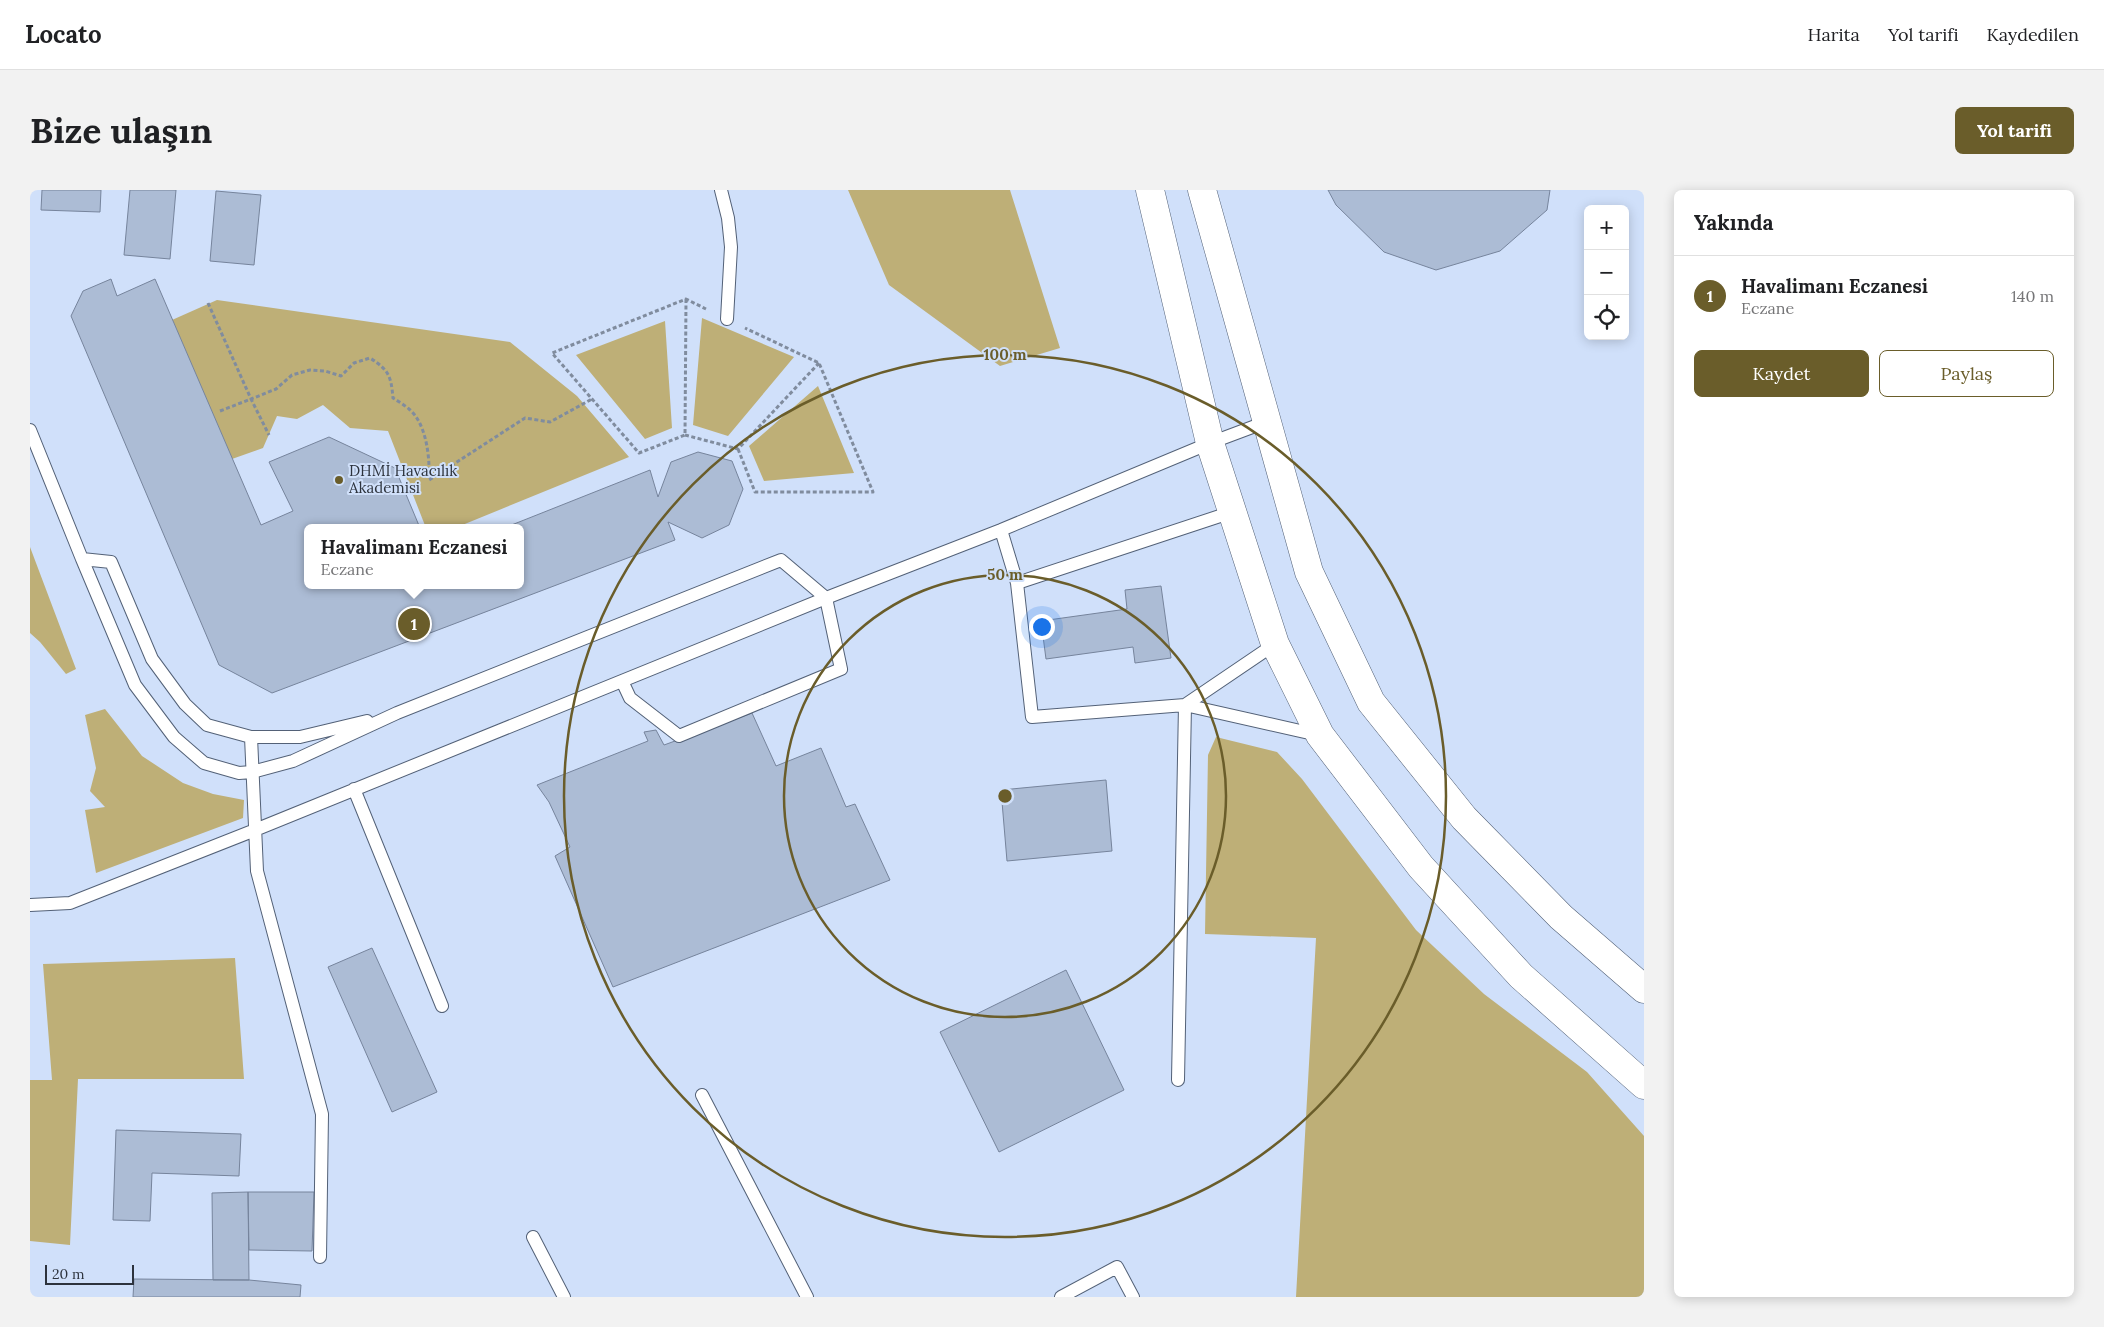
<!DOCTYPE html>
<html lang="tr">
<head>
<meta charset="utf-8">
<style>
  :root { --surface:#fff; --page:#f2f2f2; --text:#202124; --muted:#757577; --line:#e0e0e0; --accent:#6a5d2a }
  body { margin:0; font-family:Lora,serif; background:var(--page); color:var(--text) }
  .controls { position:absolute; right:15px; top:15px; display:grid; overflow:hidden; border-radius:8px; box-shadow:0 2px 12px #0003 }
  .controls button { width:45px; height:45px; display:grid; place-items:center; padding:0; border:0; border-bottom:1px solid var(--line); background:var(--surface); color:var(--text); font:25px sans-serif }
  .scale { position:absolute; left:15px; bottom:12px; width:89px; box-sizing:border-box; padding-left:5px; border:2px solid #2d333d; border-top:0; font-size:14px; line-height:18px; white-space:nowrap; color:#2d333d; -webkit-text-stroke:4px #d0e0fa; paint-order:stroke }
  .you { position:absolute; left:1011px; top:436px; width:18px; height:18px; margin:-12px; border:4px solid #fff; border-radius:50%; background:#1a73e8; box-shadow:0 0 0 8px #1a73e833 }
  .badge { display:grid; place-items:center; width:32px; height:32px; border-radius:50%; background:var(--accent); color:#fff; font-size:16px; font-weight:700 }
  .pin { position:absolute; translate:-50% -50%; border:2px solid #fff; box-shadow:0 1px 5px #0006 }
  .popup { position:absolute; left:274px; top:334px; width:220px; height:65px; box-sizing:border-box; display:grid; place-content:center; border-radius:8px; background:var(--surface); filter:drop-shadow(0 1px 4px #0005); font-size:16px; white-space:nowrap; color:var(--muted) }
  .popup b { font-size:19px; color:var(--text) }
  .popup::after { content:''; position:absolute; left:50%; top:100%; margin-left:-10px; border:10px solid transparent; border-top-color:var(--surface) }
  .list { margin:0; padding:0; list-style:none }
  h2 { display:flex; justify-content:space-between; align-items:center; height:65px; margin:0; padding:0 20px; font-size:21px }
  h2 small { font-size:16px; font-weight:400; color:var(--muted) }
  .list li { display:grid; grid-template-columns:32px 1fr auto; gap:15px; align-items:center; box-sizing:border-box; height:80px; padding:0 20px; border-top:1px solid var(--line) }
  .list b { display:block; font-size:19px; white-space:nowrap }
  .list p { margin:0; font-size:16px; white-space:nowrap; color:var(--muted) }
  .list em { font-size:16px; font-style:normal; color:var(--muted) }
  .actions { display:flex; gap:10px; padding:15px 20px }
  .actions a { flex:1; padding:11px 0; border:1px solid var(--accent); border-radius:8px; text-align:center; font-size:18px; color:var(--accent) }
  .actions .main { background:var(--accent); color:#fff }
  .icon { flex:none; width:28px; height:28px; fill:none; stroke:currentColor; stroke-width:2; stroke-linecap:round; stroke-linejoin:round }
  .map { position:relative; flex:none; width:1614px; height:1107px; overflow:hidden; border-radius:8px }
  header { display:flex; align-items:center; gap:30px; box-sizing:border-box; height:70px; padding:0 25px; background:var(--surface); border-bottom:1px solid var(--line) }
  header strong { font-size:24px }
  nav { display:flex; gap:28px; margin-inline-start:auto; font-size:18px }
  .intro { display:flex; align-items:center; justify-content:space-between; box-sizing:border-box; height:120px; padding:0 30px }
  h1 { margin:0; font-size:35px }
  .button { padding:12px 22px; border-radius:8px; background:var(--accent); color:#fff; font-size:18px; font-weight:700 }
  main { display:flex; gap:30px; padding:0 30px }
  aside { flex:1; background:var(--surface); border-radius:8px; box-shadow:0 2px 12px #0003 }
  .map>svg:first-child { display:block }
  .green { fill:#beaf77 }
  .building { fill:#acbcd5; stroke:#76849c }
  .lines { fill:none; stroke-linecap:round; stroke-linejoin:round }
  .service-casing { stroke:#536177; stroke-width:14 }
  .tertiary-casing { stroke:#536177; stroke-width:29 }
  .path { stroke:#808c9e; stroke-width:3; stroke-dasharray:4 2.5; stroke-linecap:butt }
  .service { stroke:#fff; stroke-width:12 }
  .tertiary { stroke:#fff; stroke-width:28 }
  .ring { fill:none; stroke:#6a5d2a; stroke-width:2.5 }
  .poi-dot { fill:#6a5d2a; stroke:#d0e0fa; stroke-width:2 }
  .labels { text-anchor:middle; stroke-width:4; stroke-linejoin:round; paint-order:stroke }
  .poi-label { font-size:15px; fill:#2d333d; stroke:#d0e0fa; text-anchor:start }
  .centre { fill:#6a5d2a; stroke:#d0e0fa; stroke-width:2.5 }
  .ring-label { font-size:15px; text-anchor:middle; font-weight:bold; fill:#6a5d2a; stroke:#d0e0fa; stroke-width:4; stroke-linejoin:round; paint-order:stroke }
</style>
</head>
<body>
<header>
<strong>Locato</strong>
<nav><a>Harita</a><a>Yol tarifi</a><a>Kaydedilen</a></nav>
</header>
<div class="intro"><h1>Bize ulaşın</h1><a class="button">Yol tarifi</a></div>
<main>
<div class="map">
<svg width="1614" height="1107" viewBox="0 0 1614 1107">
  <rect width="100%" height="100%" fill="#d0e0fa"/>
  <path class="green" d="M818,0H980L1030,158L970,176L859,95Z
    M187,110L480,152L547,206L599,267L425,338H396L358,241L320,238L293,215L267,229L247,226L233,258L202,269L142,130Z
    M672,128L764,167L698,246L663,235Z
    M635,131L642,238L615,249L546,165Z
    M788,196L824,283L734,291L719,256Z
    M0,357L46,479L36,484L10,452L0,443Z
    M75,519L112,566L153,593L183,604L214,610L213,628L66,683L55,620L75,617L60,601L66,578L55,525Z
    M1186,547L1247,562L1272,589L1386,740L1454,804L1557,882L1614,946V1107H1266L1286,748L1175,744L1178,565Z
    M205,768L214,889H48L40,1055L0,1051V890H22L13,774Z"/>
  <path class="building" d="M12,0H71L70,22L11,20Z
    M100,0H146L140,69L94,65Z
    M1298,0H1520L1517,20L1470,61L1406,80L1354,62L1306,15Z
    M186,1L231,5L224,75L180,71Z
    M81,89L87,106L125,89L231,335L263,321L239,272L299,247L365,278L390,338H278V395H490V338H474L620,280L628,307L641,272L668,262L702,271L713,299L699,335L672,348L638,332L645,350L242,503L189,475L41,126L53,101Z
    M1131,396L1141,468L1105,473L1103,457L1016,469L1011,431L1097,419L1095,400Z
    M722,523L746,576L791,558L816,617L825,614L860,690L583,797L525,666L540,657L519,612L507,595L618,551L614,542L626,540L634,555Z
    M1076,590L1082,661L977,671L971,600Z
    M342,758L407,902L362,922L298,777Z
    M1036,780L1094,900L969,962L910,842Z
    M86,940L211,944L209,986L122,983L120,1031L83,1030Z
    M218,1002H284L282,1061L219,1060Z
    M218,1002L219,1090H183L182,1003Z
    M104,1089L219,1090L271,1095L270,1107H103Z"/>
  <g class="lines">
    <g class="service-casing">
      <path id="service" d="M691,0L698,28L701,57L697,129
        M0,240L52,369L81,372L122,469L155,514L177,535L221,547H270L337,531
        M971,340L987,393L1202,322
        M52,369L105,495L144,547L174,573L209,583L222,582L263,571L367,523L751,370L796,408L811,479L649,546L600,508L592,491
        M987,393L1002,527L1155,515L1148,890
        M1245,454L1155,515L1288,545
        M221,547L227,681L292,924L290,1067
        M324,599L412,816
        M0,715L40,713L225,640L796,408L971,340L1180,253L1236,232
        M672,905L777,1107
        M503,1047L534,1107
        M1031,1107L1087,1077L1103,1107"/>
    </g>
    <g class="tertiary-casing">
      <path id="tertiary" d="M1120,0L1180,253L1245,454L1290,545L1391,677L1491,786L1614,895
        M1172,0L1279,382L1341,512L1434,628L1531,727L1614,799"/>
    </g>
    <path class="path" d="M656,109L655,245L609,263L522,163L656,109L676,119
      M178,113L221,209L246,199L262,185L280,180L295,181L311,186L324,173L340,168C359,180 361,186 363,208C368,211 374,215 379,219C397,234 400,269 399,290L495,228L520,232L562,209
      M190,221L221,209L239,245
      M655,245L708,259L789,173
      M708,259L725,302H843L789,173L715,138"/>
    <use href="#service" class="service"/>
    <use href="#tertiary" class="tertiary"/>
  </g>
  <g class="ring">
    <circle cx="975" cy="606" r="221"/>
    <circle cx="975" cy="606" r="441"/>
  </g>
  <circle class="poi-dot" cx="309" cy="290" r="5"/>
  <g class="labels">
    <g class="poi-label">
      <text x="319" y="286">DHMİ Havacılık<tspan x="319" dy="17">Akademisi</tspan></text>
    </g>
  </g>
  <circle cx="975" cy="606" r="8" class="centre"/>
  <g class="ring-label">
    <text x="975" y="170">100 m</text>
    <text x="975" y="390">50 m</text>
  </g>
</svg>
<div class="controls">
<button>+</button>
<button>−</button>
<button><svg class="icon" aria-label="locate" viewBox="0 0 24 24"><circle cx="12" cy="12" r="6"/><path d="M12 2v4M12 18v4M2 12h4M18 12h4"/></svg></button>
</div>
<div class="scale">20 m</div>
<div class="you"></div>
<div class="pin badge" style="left:384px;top:434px">1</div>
<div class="popup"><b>Havalimanı Eczanesi</b>Eczane</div>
</div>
<aside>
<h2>Yakında<small></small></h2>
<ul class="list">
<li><span class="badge">1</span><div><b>Havalimanı Eczanesi</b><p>Eczane</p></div><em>140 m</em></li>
</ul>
<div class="actions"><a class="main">Kaydet</a><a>Paylaş</a></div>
</aside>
</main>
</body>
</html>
